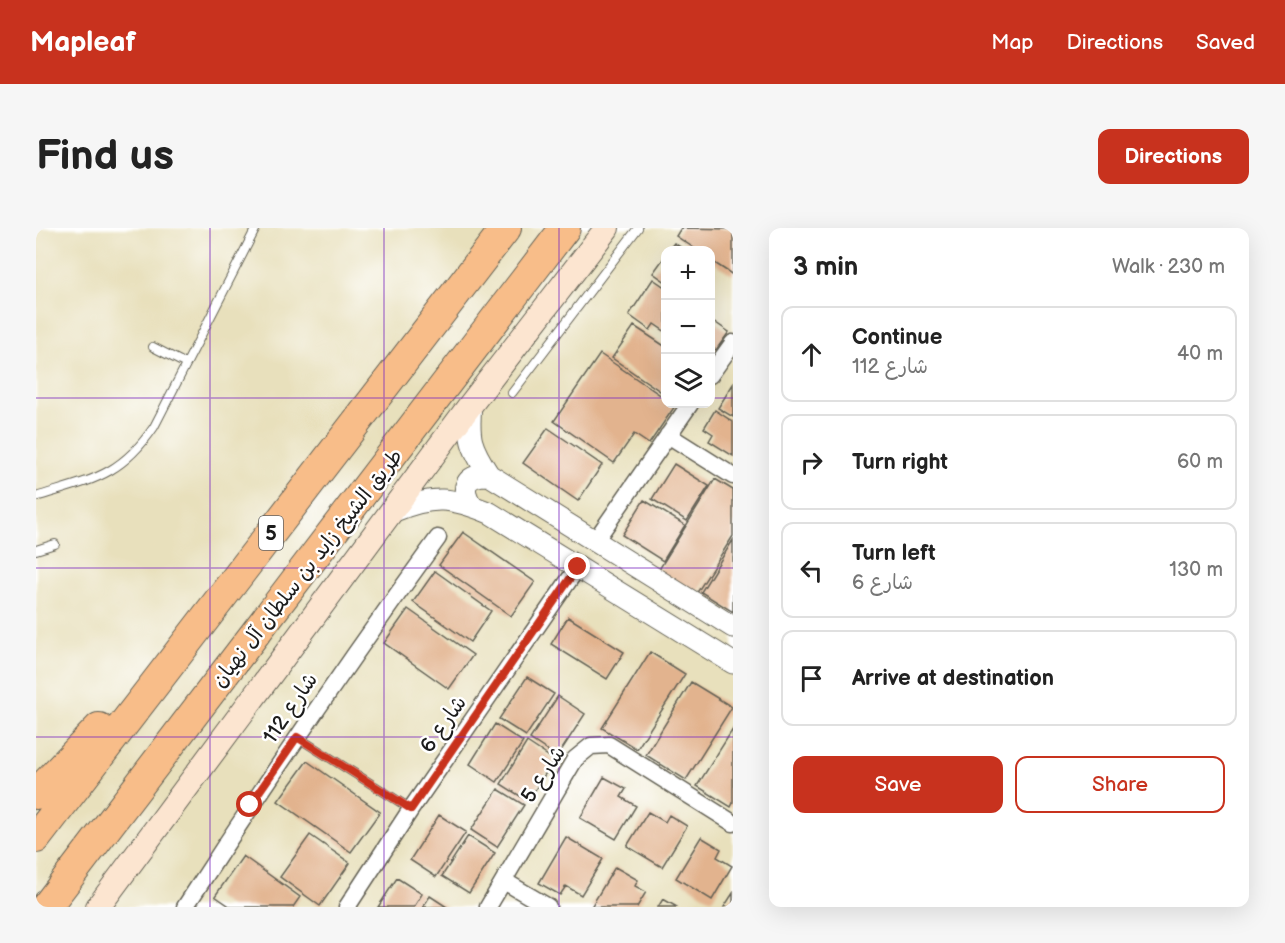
<!DOCTYPE html>
<html lang="en">
<head>
<meta charset="utf-8">
<style>
  :root { --surface:#fff; --page:#f6f6f6; --text:#222; --muted:#767676; --line:#e0e0e0; --accent:#c8321e }
  body { margin:0; font-family:"Balsamiq Sans","Playpen Sans Arabic",sans-serif; background:var(--page); color:var(--text) }
  .controls { position:absolute; right:18px; top:18px; display:grid; overflow:hidden; border-radius:12px; box-shadow:0 6px 24px #0002 }
  .controls button { width:54px; height:54px; display:grid; place-items:center; padding:0; border:0; border-bottom:2px solid var(--line); background:var(--surface); color:var(--text); font:30px sans-serif }
  .stop { position:absolute; width:18px; height:18px; margin:-14px; border:4px solid #c8321e; border-radius:50%; background:#fff }
  .stop.end { background:#c8321e; border-color:#fff; box-shadow:0 2px 6px #0008 }
  .list { margin:0; padding:0; list-style:none }
  h2 { display:flex; justify-content:space-between; align-items:center; height:78px; margin:0; padding:0 24px; font-size:26px }
  h2 small { font-size:20px; font-weight:400; color:var(--muted) }
  .list li { display:grid; grid-template-columns:39px 1fr auto; gap:18px; align-items:center; box-sizing:border-box; height:96px; margin:0 12px 12px; padding:0 12px; border:2px solid var(--line); border-radius:12px }
  .list b { display:block; font-size:22px; white-space:nowrap }
  .list p { margin:0; font-size:20px; white-space:nowrap; color:var(--muted) }
  .list em { font-size:20px; font-style:normal; color:var(--muted) }
  .actions { display:flex; gap:12px; padding:18px 24px }
  .actions a { flex:1; padding:14px 0; border:2px solid var(--accent); border-radius:12px; text-align:center; font-size:21px; color:var(--accent) }
  .actions .main { background:var(--accent); color:#fff }
  .icon { flex:none; width:33px; height:33px; fill:none; stroke:currentColor; stroke-width:2; stroke-linecap:round; stroke-linejoin:round }
  .map { position:relative; flex:none; width:697px; height:679px; overflow:hidden; border-radius:12px }
  header { display:flex; align-items:center; gap:36px; box-sizing:border-box; height:84px; padding:0 30px; background:var(--accent); color:#fff }
  header strong { font-size:28px }
  nav { display:flex; gap:33px; margin-inline-start:auto; font-size:21px }
  .intro { display:flex; align-items:center; justify-content:space-between; box-sizing:border-box; height:144px; padding:0 36px }
  h1 { margin:0; font-size:42px }
  .button { padding:15px 27px; border-radius:12px; background:var(--accent); color:#fff; font-size:21px; font-weight:700 }
  main { display:flex; gap:36px; padding:0 36px }
  aside { flex:1; background:var(--surface); border-radius:12px; box-shadow:0 6px 24px #0002 }
  .map>svg:first-child { display:block }
  .building { fill:#e2b38e }
  .lines { fill:none; stroke-linecap:round; stroke-linejoin:round }
  .service-casing { stroke:#636154; stroke-width:10 }
  .minor-casing { stroke:#636154; stroke-width:19 }
  .tertiary-casing { stroke:#636154; stroke-width:23 }
  .secondary-casing { stroke:#636154; stroke-width:26 }
  .motorway-casing { stroke:#636154; stroke-width:32 }
  .service { stroke:#fff; stroke-width:8 }
  .minor { stroke:#fff; stroke-width:16 }
  .tertiary { stroke:#fff; stroke-width:21 }
  .secondary { stroke:#fce5d0; stroke-width:24 }
  .motorway { stroke:#f8bd89; stroke-width:30 }
  .route { stroke:#c8321e; stroke-width:8 }
  .grid { fill:none; stroke:#7b2cbf; stroke-width:1.5; stroke-opacity:0.55 }
  .labels { text-anchor:middle; stroke-width:5; stroke-linejoin:round; paint-order:stroke }
  .shield { fill:#fff; stroke:#606060; stroke-width:1.5 }
  .shield-label { font-size:20px; font-weight:bold; fill:#1c1c1c }
  .street-label { font-size:21px; fill:#1c1c1c; stroke:#fff }
</style>
</head>
<body>
<header>
<strong>Mapleaf</strong>
<nav><a>Map</a><a>Directions</a><a>Saved</a></nav>
</header>
<div class="intro"><h1>Find us</h1><a class="button">Directions</a></div>
<main>
<div class="map">
<svg width="697" height="679" viewBox="0 0 697 679">
  <rect width="100%" height="100%" fill="#fff"/>
  <filter id="ink" filterUnits="userSpaceOnUse"><feTurbulence type="fractalNoise" baseFrequency=".0167" numOctaves="2"/><feDisplacementMap in="SourceGraphic" scale="12" xChannelSelector="R" yChannelSelector="G"/><feConvolveMatrix kernelMatrix="1 2 1 2 8 2 1 2 1" color-interpolation-filters="sRGB"/></filter>
  <filter id="wash" filterUnits="userSpaceOnUse"><feTurbulence type="fractalNoise" baseFrequency=".008" numOctaves="4" result="noise"/><feDisplacementMap in="SourceGraphic" scale="24" xChannelSelector="R" yChannelSelector="G"/><feGaussianBlur stdDeviation="1.35" result="paint"/><feColorMatrix in="noise" values="0 0 0 0 0 0 0 0 0 0 0 0 0 0 0 0 0 1.4 0 .05"/><feComposite in="paint" operator="in"/></filter>
  <g filter="url(#wash)">
    <rect width="100%" height="100%" fill="#e8e0bc"/>
    <g id="blocks">
      <path class="building" d="M645,0L697,1V47L674,32V22H661L640,8Z
        M638,15L649,22H632Z
        M630,27V54L617,45Z
        M617,51L630,60V104L618,96L614,102L593,87Z
        M674,91L693,104L680,122L674,118Z
        M598,98L630,119V167L576,130Z
        M564,126L630,171V176L639,178L613,216L598,206L578,235L518,193Z
        M697,156V189L682,180Z
        M679,182L697,194V228L673,213L677,206L668,200Z
        M512,200L566,237L542,273L487,235Z
        M638,236L673,258L651,293L616,271Z
        M679,251L697,262V308L657,371L619,348Z
        M608,272L649,297L627,333L586,307Z
        M427,304L499,354L475,388L403,337Z
        M697,312V384L665,364Z
        M399,343L455,383L434,414L377,374Z
        M372,381L437,427L413,461L348,415Z
        M532,389L588,424L571,451L515,416Z
        M614,424L649,446L601,521L566,500Z
        M491,449L518,466L490,508L463,491Z
        M655,454L696,479L650,552L610,527Z
        M522,468L549,486L521,529L494,511Z
        M459,496L487,514L461,554L434,536Z
        M697,501V575L695,579L661,558Z
        M491,514L518,532L492,573L465,556Z
        M271,533L344,584L315,624L242,573Z
        M568,549L590,561L585,569L600,578L580,611L544,590Z
        M462,561L488,577L461,619L435,602Z
        M612,584L629,594L633,587L651,598L626,639L591,618Z
        M403,587L430,604L400,649L374,632Z
        M274,607L314,635L284,678L244,649Z
        M432,608L459,625L433,665L406,648Z
        M530,609L567,631L545,667L530,658L524,667L503,655Z
        M665,609L685,621L681,629L696,638L676,672L640,650Z
        M207,628L264,669L257,679H195L179,668Z
        M579,639L602,652L599,658L610,664L601,679H555Z
        M361,650L386,666L378,679H342Z
        M697,665V679H688Z
        M394,668L411,679H387Z
        M627,671L641,679H622Z"/>
    </g>
  </g>
  <g filter="url(#ink)">
    <use href="#blocks" fill-opacity="0" stroke="#636154" stroke-width="1.5"/>
    <g class="lines">
      <g class="service-casing">
        <path id="service" d="M117,119L150,136
          M476,165L602,0
          M0,269C54,252 84,249 118,199L220,0
          M0,322L19,316
          M261,509L375,581"/>
      </g>
      <g class="minor-casing">
        <path id="minor" d="M674,147L697,115
          M632,207L697,248
          M559,313L654,176
          M468,653L512,679
          M149,679C230,554 314,431 402,310
          M311,679L375,581L542,339
          M452,679L539,531L555,518L573,517L697,595"/>
      </g>
      <g class="tertiary-casing">
        <path id="tertiary" d="M435,176C432,210 434,218 453,247L697,399
          M436,278C423,260 430,246 453,247
          M358,283C397,267 415,269 454,285L697,435"/>
      </g>
      <g class="secondary-casing">
        <path id="secondary" d="M62,679L435,176L571,0"/>
      </g>
      <g class="motorway-casing">
        <path id="motorway" d="M0,566L63,500
          M0,610L470,0
          M10,679L529,0"/>
      </g>
      <use href="#service" class="service"/>
      <use href="#minor" class="minor"/>
      <use href="#tertiary" class="tertiary"/>
      <use href="#secondary" class="secondary"/>
      <use href="#motorway" class="motorway"/>
    </g>
  </g>
  <g class="lines" filter="url(#ink)">
    <path class="route" d="M214,577L261,509L375,581L542,339"/>
  </g>
  <path class="grid" d="M174,0V679M348,0V679M523,0V679M0,170H630M674,170H697M0,340H697M0,509H697"/>
  <g class="labels">
    <rect class="shield" x="223" y="288" width="24" height="34" rx="4.5"/>
    <g class="shield-label">
      <text x="235" y="312">5</text>
    </g>
    <g class="street-label">
      <text transform="translate(271 340) rotate(-52)" y="7">طريق الشيخ زايد بن سلطان آل نهيان</text>
      <text transform="translate(254 480) rotate(-56)" y="7">شارع 112</text>
      <text transform="translate(407 496) rotate(-55)" y="7">شارع 6</text>
      <text transform="translate(507 546) rotate(-57)" y="7">شارع 5</text>
    </g>
  </g>
</svg>
<div class="controls">
<button>+</button>
<button>−</button>
<button><svg class="icon" aria-label="layers" viewBox="0 0 24 24"><path d="M12 4l9 5-9 5-9-5zM3 14l9 5 9-5"/></svg></button>
</div>
<div class="stop" style="left:214px;top:577px"></div>
<div class="stop end" style="left:542px;top:339px"></div>
</div>
<aside>
<h2>3 min<small>Walk · 230 m</small></h2>
<ul class="list">
<li><svg class="icon" aria-label="ahead" viewBox="0 0 24 24"><path d="M12 20V5M6 11l6-6 6 6"/></svg><div><b>Continue</b><p>شارع 112</p></div><em>40 m</em></li>
<li><svg class="icon" aria-label="right" viewBox="0 0 24 24"><path d="M7 20v-9h11M14 6l5 5-5 5"/></svg><div><b>Turn right</b></div><em>60 m</em></li>
<li><svg class="icon" aria-label="left" viewBox="0 0 24 24"><path d="M17 20v-9H6M10 6l-5 5 5 5"/></svg><div><b>Turn left</b><p>شارع 6</p></div><em>130 m</em></li>
<li><svg class="icon" aria-label="arrive" viewBox="0 0 24 24"><path d="M6 21V4h12l-3 4 3 4H6"/></svg><div><b>Arrive at destination</b></div></li>
</ul>
<div class="actions"><a class="main">Save</a><a>Share</a></div>
</aside>
</main>
</body>
</html>
